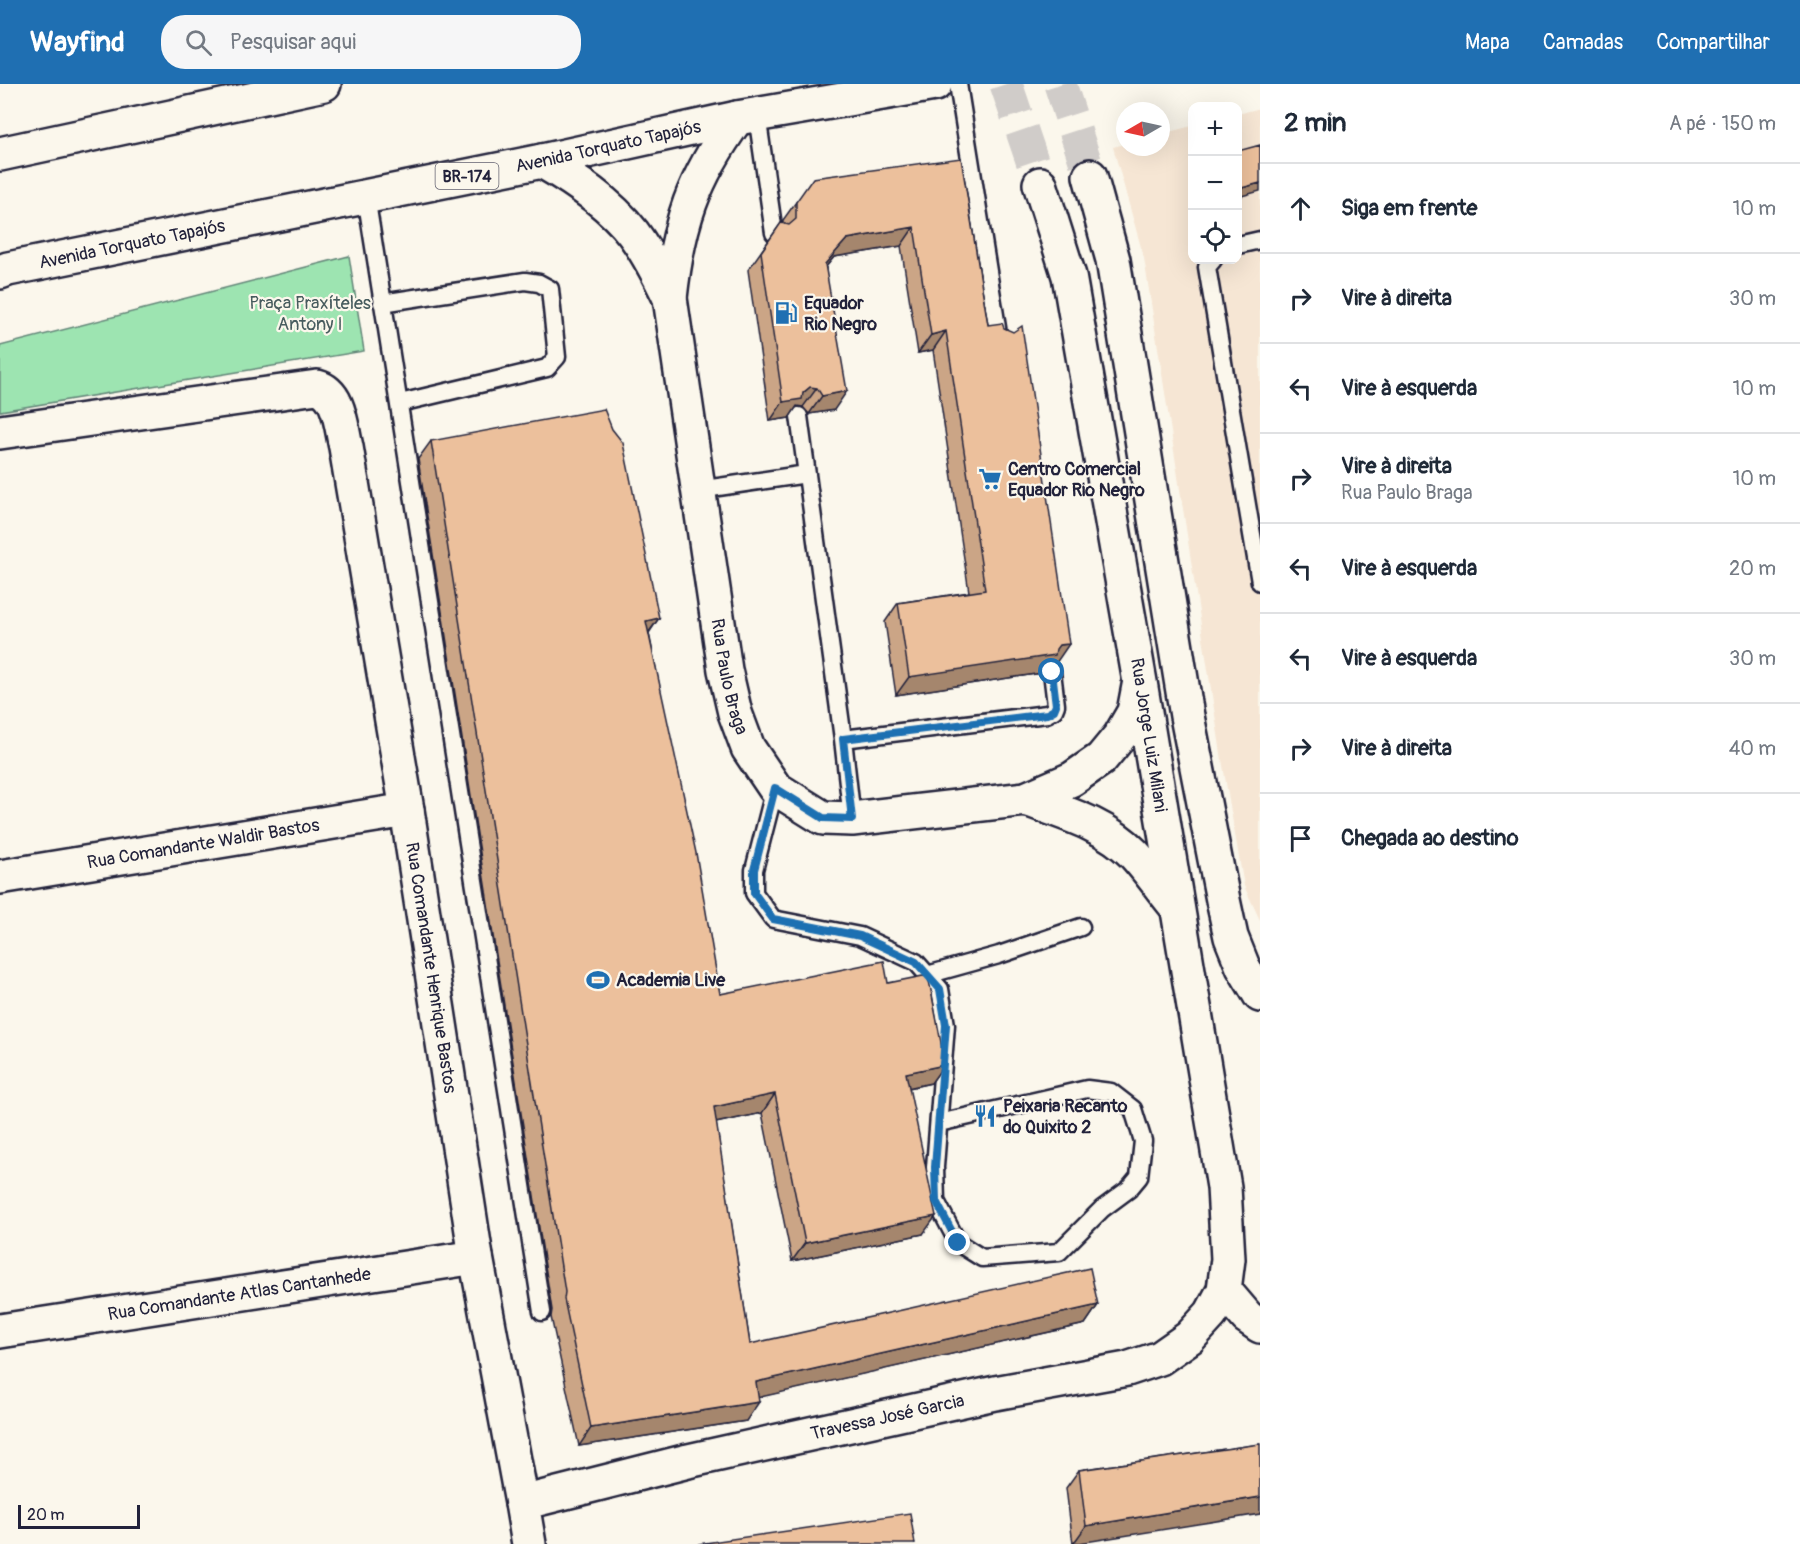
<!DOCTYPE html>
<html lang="pt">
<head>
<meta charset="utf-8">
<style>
  :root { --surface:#fff; --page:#f6f6f7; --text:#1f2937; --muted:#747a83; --line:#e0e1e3; --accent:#1f6fb2 }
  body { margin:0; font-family:Pangolin,sans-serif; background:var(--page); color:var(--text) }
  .controls { position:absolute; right:18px; top:18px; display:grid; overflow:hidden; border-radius:12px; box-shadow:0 6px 24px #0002 }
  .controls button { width:54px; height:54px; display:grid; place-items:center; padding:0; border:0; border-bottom:2px solid var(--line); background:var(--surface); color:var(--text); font:30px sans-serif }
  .compass { position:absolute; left:1116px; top:18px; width:54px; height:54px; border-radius:50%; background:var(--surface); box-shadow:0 6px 24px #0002; rotate:261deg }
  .scale { position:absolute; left:18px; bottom:15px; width:122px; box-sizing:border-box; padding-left:6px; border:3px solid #22223b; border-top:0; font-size:16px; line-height:21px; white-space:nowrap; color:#22223b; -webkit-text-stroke:4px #fbf7ec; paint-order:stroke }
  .stop { position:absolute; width:18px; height:18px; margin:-14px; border:4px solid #1f6fb2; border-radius:50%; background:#fff }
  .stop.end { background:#1f6fb2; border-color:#fff; box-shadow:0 2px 6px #0008 }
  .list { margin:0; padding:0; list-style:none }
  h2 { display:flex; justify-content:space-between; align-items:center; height:78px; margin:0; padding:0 24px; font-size:26px }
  h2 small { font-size:20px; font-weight:400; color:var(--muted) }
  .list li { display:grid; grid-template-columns:39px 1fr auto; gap:18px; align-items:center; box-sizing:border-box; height:90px; padding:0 24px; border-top:2px solid var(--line) }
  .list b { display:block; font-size:22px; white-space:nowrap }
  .list p { margin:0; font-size:20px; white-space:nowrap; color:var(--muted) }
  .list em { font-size:20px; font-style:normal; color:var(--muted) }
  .icon { flex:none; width:33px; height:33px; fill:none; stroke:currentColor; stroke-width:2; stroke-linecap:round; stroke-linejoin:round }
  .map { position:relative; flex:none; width:1260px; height:1460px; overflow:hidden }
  header { display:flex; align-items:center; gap:36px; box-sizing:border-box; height:84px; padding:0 30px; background:var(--accent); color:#fff }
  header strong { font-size:28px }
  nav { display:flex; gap:33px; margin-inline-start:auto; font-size:21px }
  .search { width:420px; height:54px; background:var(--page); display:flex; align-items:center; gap:15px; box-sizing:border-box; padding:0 21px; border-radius:24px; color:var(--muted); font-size:22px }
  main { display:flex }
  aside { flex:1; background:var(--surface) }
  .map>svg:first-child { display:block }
  .built { fill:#f6e6d4 }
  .green { fill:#9de4b1; stroke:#608376; stroke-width:1.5 }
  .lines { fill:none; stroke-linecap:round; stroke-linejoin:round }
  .tertiary-tunnel { stroke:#d0ccc9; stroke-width:33; stroke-dasharray:33 16; stroke-linecap:butt }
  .service-casing { stroke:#22223b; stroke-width:21 }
  .minor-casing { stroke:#22223b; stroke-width:38 }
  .tertiary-casing { stroke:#22223b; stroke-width:38 }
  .trunk-casing { stroke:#22223b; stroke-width:38 }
  .service { stroke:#fbf7ec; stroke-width:16 }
  .minor { stroke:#fbf7ec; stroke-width:33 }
  .tertiary { stroke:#fbf7ec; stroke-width:33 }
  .trunk { stroke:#fbf7ec; stroke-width:33 }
  .wall { fill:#cba586; stroke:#22223b; stroke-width:1.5 }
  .shaded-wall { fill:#a5866d; stroke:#22223b; stroke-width:1.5 }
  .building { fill:#ecc09c; stroke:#22223b; stroke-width:1.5 }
  .route { stroke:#1f6fb2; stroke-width:8 }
  .labels { text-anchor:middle; stroke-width:4.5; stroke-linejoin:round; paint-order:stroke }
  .shield { fill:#fbf7ec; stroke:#636270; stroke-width:1.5 }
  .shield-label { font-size:16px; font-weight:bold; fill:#22223b }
  .street-label { font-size:18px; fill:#22223b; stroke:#fbf7ec }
  .park-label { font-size:18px; fill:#475c5e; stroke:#fbf7ec }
  .poi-label { font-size:18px; font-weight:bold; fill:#22223b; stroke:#fbf7ec; text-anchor:start }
</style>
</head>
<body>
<header>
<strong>Wayfind</strong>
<div class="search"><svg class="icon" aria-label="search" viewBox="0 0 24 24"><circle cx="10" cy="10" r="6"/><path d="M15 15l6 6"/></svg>Pesquisar aqui</div>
<nav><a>Mapa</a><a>Camadas</a><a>Compartilhar</a></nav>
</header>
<main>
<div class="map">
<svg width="1260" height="1460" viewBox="0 0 1260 1460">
  <rect width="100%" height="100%" fill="#fbf7ec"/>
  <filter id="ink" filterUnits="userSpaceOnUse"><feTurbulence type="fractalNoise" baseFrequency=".0167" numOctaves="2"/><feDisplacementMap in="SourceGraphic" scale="12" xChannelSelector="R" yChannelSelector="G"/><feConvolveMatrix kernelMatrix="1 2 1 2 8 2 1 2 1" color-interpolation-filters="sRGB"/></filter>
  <g filter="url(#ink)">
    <path class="built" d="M1260,24V836L1244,802L1222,676L1144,174L1113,63L1125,60V63H1161V50L1192,42V176H1238V30Z"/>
    <path class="green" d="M349,172L364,267L0,327V262Z"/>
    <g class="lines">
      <path class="tertiary-tunnel" d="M1006,0L1040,100
        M1060,0L1090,92"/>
      <g class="service-casing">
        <path id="service" d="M958,0L999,256
          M757,31L774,149
          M366,112L542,1228
          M1238,161L1260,156
          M1213,176L1207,183L1260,498
          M382,219L525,197L539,199L550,205L557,273L547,284L400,319
          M799,332L843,655L1047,630L1054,626L1056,621L1052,588
          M698,406L807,390
          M843,655L852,735
          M775,704L754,786V809L773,835L860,852L916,878L940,905L946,941L935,1083L936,1117L958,1159L982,1174L1059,1168L1102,1125L1129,1105L1139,1093L1143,1057L1133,1025L1111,1008L1087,1005L939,1039
          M927,891L999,871L1081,843"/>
      </g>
      <g class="minor-casing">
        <g id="minor">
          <path id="s1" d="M0,348L317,303C340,309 341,343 346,363L407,726L476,1173L522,1419"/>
          <path id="s2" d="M0,793L407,726"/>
          <path id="s3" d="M0,1247L476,1173"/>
        </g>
      </g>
      <g class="tertiary-casing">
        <g id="tertiary">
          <path id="s4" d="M737,34C693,95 678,139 670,214L725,586L735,629L748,664L775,704L823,734L852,735L1026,715L1072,695L1101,675L1120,652L1134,628L1139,602"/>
          <path d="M542,77C575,96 610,119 633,149C648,169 659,191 670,214"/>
          <path d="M1090,92L1113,176L1187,632L1223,816L1231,853L1243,883L1260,911"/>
          <path d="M1026,715C1064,729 1105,740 1134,770C1148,785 1161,804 1175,821"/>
          <path d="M1224,1206L1247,1233L1260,1242"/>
          <path id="s5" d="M529,1460L522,1419L688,1377L995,1309L1127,1285L1160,1274L1190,1253L1211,1230L1224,1206L1228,1175L1224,1103L1140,598L1069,192L1040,100"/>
        </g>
      </g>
      <g class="trunk-casing">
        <g id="trunk">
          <path d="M0,70L324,0"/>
          <path id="s6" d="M0,188L8,185L542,77L737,34L935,0"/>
        </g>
      </g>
      <use href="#service" class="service"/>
      <use href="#minor" class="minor"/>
      <use href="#tertiary" class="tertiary"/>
      <use href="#trunk" class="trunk"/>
    </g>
    <path class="wall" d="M961,74L988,241L1056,579H1049L1042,589L896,611L885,538L898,519L969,508L933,266L918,269L901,162L834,173L826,183L834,326L809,330L803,323L797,322L789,334L770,337L748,186L781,139H783V136L796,118Z
      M431,357L659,534L649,549L720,910L888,899L944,981L931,999L909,1004L923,1150L792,1177L762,1029L716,1039L750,1260L1098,1221L1085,1240L758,1313L746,1337L579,1362L551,1233L552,1226L418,375Z
      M1260,1360L1077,1460H1073L1066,1404L1079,1386Z"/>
    <path class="shaded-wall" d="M1260,99V107L1238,113V105Z
      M914,143L901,162L834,173L812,199L825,180L847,155Z
      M946,247L933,266L918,269L931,251Z
      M810,303L817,304L803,323L797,322L789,334L770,337L783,318L803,309Z
      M847,307L834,326L809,330L822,312Z
      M659,534L646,552V537Z
      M1069,560L1056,579H1049L1042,589L896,611L909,593L1059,561Z
      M944,981L931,999L893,1007L906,989Z
      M775,1010L762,1029L701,1042L714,1023Z
      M936,1132L923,1150L792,1177L805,1159Z
      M1098,1221L1085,1240L743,1317L756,1298Z
      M759,1318L746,1337L579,1362L591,1344Z
      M1260,1413V1430L1073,1460L1086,1442Z"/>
    <path class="building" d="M1260,61V99L1238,105V67Z
      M961,74L988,241L1002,239L1004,244L1013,248L1022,242L1069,560L1059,561L1056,565L1055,571L909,593L898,519L985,506L946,247L931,251L914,143L847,155L825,180L847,307L822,312L817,304L810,303L803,309L802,315L783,318L761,168L781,139L789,141L796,135V118L813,94Z
      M604,325L612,345L623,359L659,534L646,537L696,769L720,910L884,877L888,899L928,891L944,974V981L906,989L936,1132L805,1159L775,1010L714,1023L750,1260L1090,1184L1098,1221L756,1298L759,1318L591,1344L564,1215L565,1208L431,357Z
      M1260,1360V1413L1086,1442L1079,1386Z
      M910,1429L915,1460H698Z"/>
  </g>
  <g class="lines" filter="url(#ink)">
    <path class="route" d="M958,1159L936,1117L935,1083L946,941L940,905L916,878L860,852L773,835L754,809V786L775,704L823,734L852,735L843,655L1047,630L1054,626L1056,621L1052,588"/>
  </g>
  <defs>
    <g id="fuel-bare" transform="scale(1.8)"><path d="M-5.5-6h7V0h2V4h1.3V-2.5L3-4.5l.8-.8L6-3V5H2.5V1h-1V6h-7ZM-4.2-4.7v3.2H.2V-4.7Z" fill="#1f6fb2" stroke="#fbf7ec" stroke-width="2.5" paint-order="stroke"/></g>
    <g id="supermarket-bare" transform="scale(1.8)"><path d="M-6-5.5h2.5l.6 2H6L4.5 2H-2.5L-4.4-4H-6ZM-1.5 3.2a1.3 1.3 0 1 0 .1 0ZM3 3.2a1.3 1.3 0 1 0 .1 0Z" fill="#1f6fb2" stroke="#fbf7ec" stroke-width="2.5" paint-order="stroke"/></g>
    <g id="stadium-bare" transform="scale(1.8)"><path d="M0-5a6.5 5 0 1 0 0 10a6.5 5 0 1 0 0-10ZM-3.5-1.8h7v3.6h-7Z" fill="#1f6fb2" stroke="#fbf7ec" stroke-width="2.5" paint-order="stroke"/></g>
    <g id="restaurant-bare" transform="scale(1.8)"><path d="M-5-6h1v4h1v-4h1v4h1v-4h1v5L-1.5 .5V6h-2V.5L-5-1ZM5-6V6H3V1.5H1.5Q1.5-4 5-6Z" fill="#1f6fb2" stroke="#fbf7ec" stroke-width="2.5" paint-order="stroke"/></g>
  </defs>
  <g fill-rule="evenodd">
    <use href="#fuel-bare" x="786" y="229"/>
    <use href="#supermarket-bare" x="990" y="395"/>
    <use href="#stadium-bare" x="598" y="896"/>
    <use href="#restaurant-bare" x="985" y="1032"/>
  </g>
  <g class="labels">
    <rect class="shield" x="435.5" y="79" width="63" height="26" rx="4.5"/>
    <g class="shield-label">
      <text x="467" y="98">BR-174</text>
    </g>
    <g class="street-label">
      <text dy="6" stroke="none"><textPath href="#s6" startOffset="621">Avenida Torquato Tapajós</textPath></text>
      <text dy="6" stroke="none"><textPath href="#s6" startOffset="135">Avenida Torquato Tapajós</textPath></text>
      <text dy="6" stroke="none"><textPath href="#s4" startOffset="578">Rua Paulo Braga</textPath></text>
      <text transform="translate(1149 651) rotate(81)" y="6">Rua Jorge Luiz Milani</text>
      <text dy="6" stroke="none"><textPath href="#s2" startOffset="206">Rua Comandante Waldir Bastos</textPath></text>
      <text dy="6" stroke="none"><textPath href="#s1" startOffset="918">Rua Comandante Henrique Bastos</textPath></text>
      <text dy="6" stroke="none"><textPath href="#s3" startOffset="242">Rua Comandante Atlas Cantanhede</textPath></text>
      <text dy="6" stroke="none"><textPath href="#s5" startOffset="417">Travessa José Garcia</textPath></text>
    </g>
    <g class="park-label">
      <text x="310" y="225">Praça Praxíteles<tspan x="310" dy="21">Antony I</tspan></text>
    </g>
    <g class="poi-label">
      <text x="804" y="225">Equador<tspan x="804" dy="21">Rio Negro</tspan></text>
      <text x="1008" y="391">Centro Comercial<tspan x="1008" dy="21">Equador Rio Negro</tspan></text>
      <text x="616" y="902">Academia Live</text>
      <text x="1003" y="1028">Peixaria Recanto<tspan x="1003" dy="21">do Quixito 2</tspan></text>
    </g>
  </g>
</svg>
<div class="controls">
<button>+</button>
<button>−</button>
<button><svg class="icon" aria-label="locate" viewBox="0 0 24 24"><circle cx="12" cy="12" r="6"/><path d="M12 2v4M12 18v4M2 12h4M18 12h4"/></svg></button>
</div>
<svg class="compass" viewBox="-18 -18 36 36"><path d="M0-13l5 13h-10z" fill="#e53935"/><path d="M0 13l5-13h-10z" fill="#747a83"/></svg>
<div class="scale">20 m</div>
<div class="stop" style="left:1052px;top:588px"></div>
<div class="stop end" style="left:958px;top:1159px"></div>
</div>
<aside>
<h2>2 min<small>A pé · 150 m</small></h2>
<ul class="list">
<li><svg class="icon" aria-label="ahead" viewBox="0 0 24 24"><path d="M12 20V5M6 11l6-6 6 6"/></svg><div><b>Siga em frente</b></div><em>10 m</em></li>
<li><svg class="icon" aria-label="right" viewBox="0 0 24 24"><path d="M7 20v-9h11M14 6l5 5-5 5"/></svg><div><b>Vire à direita</b></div><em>30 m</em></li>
<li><svg class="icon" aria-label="left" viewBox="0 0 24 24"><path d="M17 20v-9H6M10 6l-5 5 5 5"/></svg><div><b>Vire à esquerda</b></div><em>10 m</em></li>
<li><svg class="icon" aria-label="right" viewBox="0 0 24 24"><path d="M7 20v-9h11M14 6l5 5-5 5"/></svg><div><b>Vire à direita</b><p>Rua Paulo Braga</p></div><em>10 m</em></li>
<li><svg class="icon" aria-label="left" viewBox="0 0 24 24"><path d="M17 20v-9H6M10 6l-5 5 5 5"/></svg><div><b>Vire à esquerda</b></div><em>20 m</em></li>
<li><svg class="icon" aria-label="left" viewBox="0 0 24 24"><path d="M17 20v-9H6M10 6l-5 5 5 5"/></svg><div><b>Vire à esquerda</b></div><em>30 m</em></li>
<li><svg class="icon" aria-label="right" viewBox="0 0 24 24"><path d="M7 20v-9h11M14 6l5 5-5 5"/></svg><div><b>Vire à direita</b></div><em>40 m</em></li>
<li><svg class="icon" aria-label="arrive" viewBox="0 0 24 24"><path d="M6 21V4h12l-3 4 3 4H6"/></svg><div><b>Chegada ao destino</b></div></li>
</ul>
</aside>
</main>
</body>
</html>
